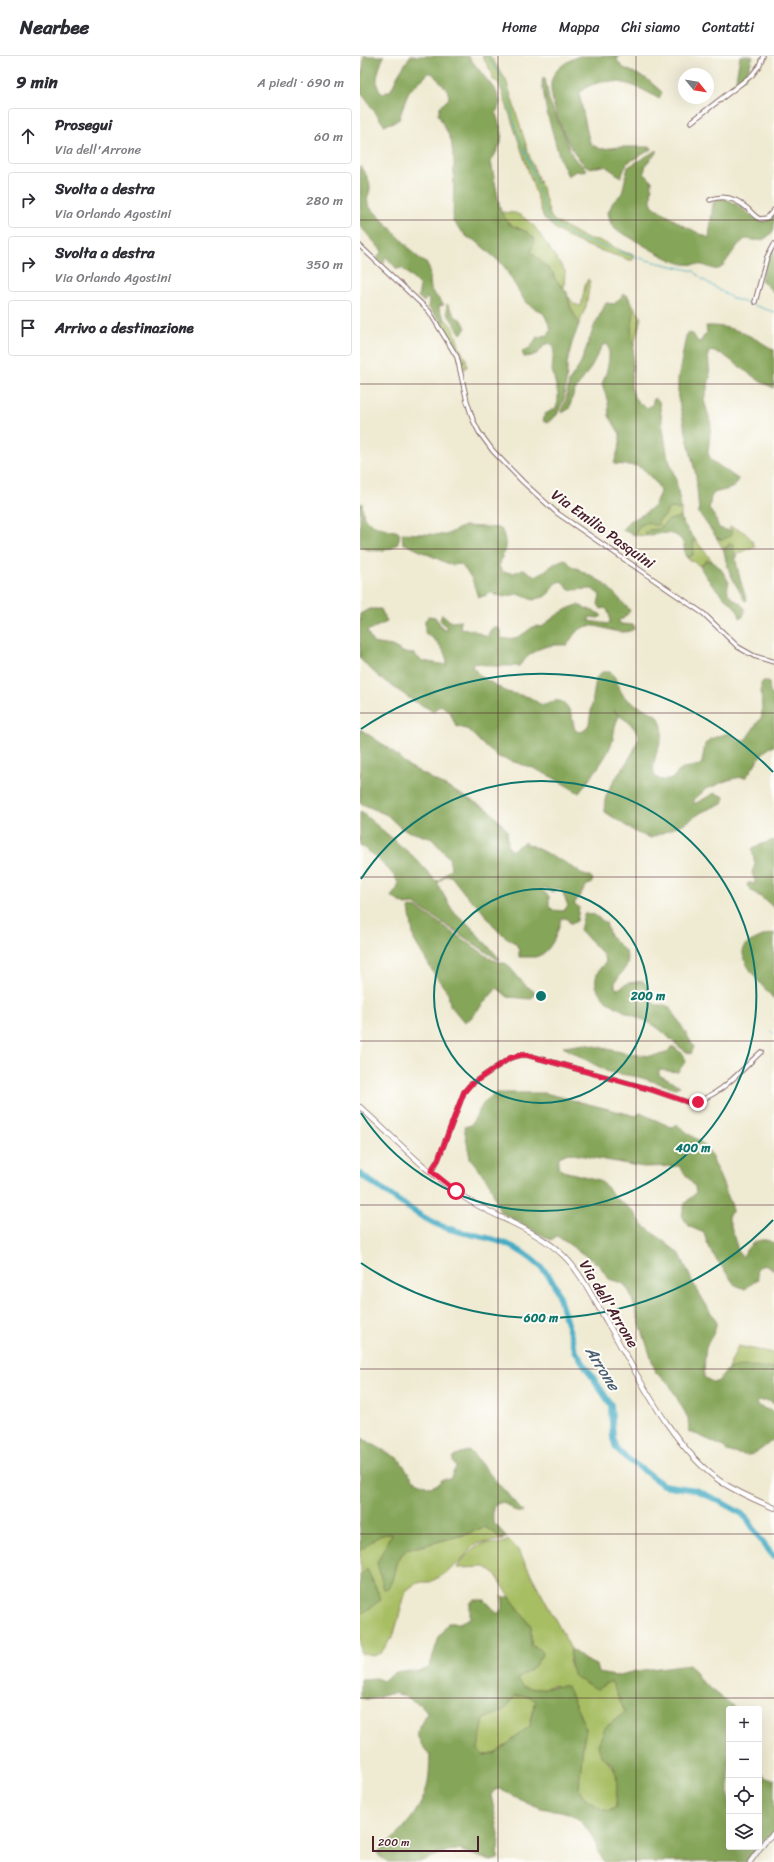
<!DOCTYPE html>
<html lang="it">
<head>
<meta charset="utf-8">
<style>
  :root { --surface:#fff; --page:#f2f2f3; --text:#2b2b33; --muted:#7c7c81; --line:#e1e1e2 }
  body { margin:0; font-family:Sriracha,sans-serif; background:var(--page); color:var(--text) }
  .controls { position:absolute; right:12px; bottom:12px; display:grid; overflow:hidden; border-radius:4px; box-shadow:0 4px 16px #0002 }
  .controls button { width:36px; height:36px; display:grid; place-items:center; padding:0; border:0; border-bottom:1px solid var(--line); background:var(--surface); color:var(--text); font:20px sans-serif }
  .compass { position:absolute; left:318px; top:12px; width:36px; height:36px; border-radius:50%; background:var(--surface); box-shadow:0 4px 16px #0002; rotate:120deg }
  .scale { position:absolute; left:12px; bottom:10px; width:107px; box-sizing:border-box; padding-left:4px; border:2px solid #4a1f2b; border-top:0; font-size:11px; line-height:14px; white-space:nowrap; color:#4a1f2b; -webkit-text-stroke:3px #fdfcf7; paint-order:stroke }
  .stop { position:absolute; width:12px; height:12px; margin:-9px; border:3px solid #e11d48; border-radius:50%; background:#fff }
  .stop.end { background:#e11d48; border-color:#fff; box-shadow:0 1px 4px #0008 }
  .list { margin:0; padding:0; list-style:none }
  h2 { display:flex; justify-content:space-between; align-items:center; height:52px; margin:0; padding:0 16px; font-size:17px }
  h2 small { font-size:13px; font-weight:400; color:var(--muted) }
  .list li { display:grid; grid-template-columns:26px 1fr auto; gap:12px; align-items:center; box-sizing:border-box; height:56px; margin:0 8px 8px; padding:0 8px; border:1px solid var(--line); border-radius:4px }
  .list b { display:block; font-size:15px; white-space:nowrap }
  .list p { margin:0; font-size:13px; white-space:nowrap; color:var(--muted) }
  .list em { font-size:13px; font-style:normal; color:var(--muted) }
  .icon { flex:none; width:22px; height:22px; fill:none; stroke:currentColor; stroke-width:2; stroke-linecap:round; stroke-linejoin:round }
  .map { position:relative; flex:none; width:414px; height:1806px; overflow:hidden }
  header { display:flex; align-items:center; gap:24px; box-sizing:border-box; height:56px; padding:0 20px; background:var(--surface); border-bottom:1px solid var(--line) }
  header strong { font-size:19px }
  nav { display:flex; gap:22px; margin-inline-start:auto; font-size:14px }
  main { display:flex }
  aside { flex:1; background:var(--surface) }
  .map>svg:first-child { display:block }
  .green { fill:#a7be63; stroke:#786e47 }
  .forest { fill:#85a559; stroke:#686242; fill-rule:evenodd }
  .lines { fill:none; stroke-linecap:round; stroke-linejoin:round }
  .stream { stroke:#45acc5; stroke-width:1 }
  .river { stroke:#45acc5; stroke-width:6 }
  .minor-casing { stroke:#846665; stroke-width:5.5 }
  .tertiary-casing { stroke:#846665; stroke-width:6 }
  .minor { stroke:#fff; stroke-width:3.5 }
  .tertiary { stroke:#fff; stroke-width:4.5 }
  .route { stroke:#e11d48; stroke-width:5 }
  .grid { fill:none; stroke:#4a1f2b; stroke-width:1; stroke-opacity:0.55 }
  .ring { fill:none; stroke:#0f766e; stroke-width:2 }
  .labels { text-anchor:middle; stroke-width:4; stroke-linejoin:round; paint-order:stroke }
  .street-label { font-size:15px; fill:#4a1f2b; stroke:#fdfcf7 }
  .water-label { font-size:16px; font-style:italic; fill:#485e70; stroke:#fdfcf7 }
  .centre { fill:#0f766e; stroke:#fdfcf7; stroke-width:2 }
  .ring-label { font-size:12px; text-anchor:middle; font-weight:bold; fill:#0f766e; stroke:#fdfcf7; stroke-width:4; stroke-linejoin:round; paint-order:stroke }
</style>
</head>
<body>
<header>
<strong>Nearbee</strong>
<nav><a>Home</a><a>Mappa</a><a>Chi siamo</a><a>Contatti</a></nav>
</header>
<main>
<aside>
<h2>9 min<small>A piedi · 690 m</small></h2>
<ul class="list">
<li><svg class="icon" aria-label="ahead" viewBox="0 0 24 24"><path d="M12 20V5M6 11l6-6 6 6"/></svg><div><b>Prosegui</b><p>Via dell'Arrone</p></div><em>60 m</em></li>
<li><svg class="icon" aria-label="right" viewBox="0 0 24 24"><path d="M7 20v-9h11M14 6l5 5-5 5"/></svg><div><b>Svolta a destra</b><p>Via Orlando Agostini</p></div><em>280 m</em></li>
<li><svg class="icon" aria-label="right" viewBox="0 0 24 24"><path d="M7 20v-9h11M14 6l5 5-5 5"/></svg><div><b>Svolta a destra</b><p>Via Orlando Agostini</p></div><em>350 m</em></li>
<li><svg class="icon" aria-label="arrive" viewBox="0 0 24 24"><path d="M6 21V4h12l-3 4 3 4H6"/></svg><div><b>Arrivo a destinazione</b></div></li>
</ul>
</aside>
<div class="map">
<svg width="414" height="1806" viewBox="0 0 414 1806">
  <rect width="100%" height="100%" fill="#fdfcf7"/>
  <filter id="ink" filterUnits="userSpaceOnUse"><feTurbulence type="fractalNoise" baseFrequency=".025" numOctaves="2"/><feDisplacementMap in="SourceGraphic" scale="8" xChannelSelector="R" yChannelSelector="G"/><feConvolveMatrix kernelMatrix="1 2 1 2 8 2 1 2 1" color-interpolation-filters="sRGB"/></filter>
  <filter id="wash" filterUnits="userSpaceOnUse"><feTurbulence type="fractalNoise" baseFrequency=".012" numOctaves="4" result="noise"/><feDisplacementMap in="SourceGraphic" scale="16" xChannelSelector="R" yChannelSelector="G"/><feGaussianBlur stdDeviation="0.9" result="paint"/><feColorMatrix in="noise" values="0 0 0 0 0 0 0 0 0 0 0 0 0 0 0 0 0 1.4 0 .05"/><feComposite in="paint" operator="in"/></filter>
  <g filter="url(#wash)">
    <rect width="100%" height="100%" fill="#efead2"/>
    <path class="green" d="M122,0H130L146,24L171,105L182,132L190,159L193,164L225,182L238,184L267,197L273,198V204H269C239,193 206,187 184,162L142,35L138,26L133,24L132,17Z
      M141,156L155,157L162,160L174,170L205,215L204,232L195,223L193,217L171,196L169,177L149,168Z
      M228,223L230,226L226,250L218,271C217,260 209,251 208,240L214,248L221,250L225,230Z
      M267,239L281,261L274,290L271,275L274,256Z
      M85,263L94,273L100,293L106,302L107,310L104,314L102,312L97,293L83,268Z
      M314,452L318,454L321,452V461L309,464L298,473L286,476L287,480L275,479L278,470L288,466L293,469L305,460L308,453Z
      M370,471C382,473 390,479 395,490L377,498L375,503L373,488L364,492V495L356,481L358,483L373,476L370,474Z
      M334,482L353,506L347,504L340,510L327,502L333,499Z
      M378,1290L413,1297L414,1298V1313L397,1310L368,1313Z
      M124,1471L134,1476L140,1483H144L143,1484L119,1487L113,1490L100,1506L83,1519L70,1526H61L52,1530L46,1535L34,1578L21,1597L13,1600L4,1597L0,1598V1559L21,1543L7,1513L0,1520V1496C7,1488 20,1476 31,1478L26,1489L32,1524L37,1504L46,1494L107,1478Z
      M149,1484L158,1494L211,1593L209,1610L237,1633L251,1625L265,1656L245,1672L241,1700C262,1716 257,1726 256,1751C249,1756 244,1756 237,1750C231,1746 221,1741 219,1733C217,1723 224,1685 226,1673L196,1629C183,1632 164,1639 158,1623L174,1611L183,1597L180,1593L171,1590V1570L150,1541L136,1519L125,1511L97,1512C102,1504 114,1490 123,1488C134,1486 138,1490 149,1484Z
      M155,1640H169L176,1645L170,1664L171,1669L135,1698L123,1699L118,1694L124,1662C139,1659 147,1653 155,1640Z"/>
    <path class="forest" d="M4,0H24C20,10 11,30 23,38L31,34L37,21L50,0H108L136,35L140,46L136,58L142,77L141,87L131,106L141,156L149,168L169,177L175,183L171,196L193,217L195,223L207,236L210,251L218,265V271L212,287L207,308V317L204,343L197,359L187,367L183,365L185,358L196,352L198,346V338L192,314L194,291L190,287L184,289C180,298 174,300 164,301L162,295L170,292L177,281L188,279L191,273L184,258L166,247L143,209L116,185L107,181L93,166L94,107L91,84L78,58L80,51L89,42L88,35L72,17H69L49,35L39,63L35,66L24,69L0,35V20L3,13Z
      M219,0H259L257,4L262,11L287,23L302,36L299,43C279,30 253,19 229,30C225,32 222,34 219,37L229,84L232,89L241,93L260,91H291L292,93L267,107L261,121L245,110C240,110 233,113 228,111C211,103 185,40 192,23C196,11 208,5 219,0Z
      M380,0H393L386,21L379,24L376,23Z
      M183,22H185L189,44L210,94L213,101L227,114L223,116L216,115L208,120L200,103L187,57L182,27Z
      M295,95H298L286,108L284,117L292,125L291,145L293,150L322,169L349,182L353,147L359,142C380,143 389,166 408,165L414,158V174C403,188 399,184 385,183L378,189L362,211C356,217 349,210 342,209C336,208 329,209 323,208C301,202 277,184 256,174L251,168L248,157L253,146L262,137L268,111Z
      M0,110C4,116 10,123 10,131C10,140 5,140 9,150L43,185L54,198L67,208L69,212L71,234L84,249L79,250V253L85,263L83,268L68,251L69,245L67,241L64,246L58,241L60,230L42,212L37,213L26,201L24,202L25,205L23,208L16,203L22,195L0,170Z
      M414,190V237L401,224L406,206Z
      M264,238L267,239L274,256L271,275L274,290L271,330L274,341L279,347L287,352L292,349L294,342L299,345L307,398L316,424L321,452L318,454L314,452L308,453L305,460L299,464L298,469H293L288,466L279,470L275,479L262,474L269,465L284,458L294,450L300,436L297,428L283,413L277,410L254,408L260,387V378L249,360L248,346L242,328C247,317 251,301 248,289L246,288L242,290L230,313L214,336L209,353L202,357L201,355L206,344L209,325L220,309L235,268L246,247L254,248Z
      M87,248L96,261L102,264L106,272L101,278L87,257Z
      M346,270C374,269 391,280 414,294V332L401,326L362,298L350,295L348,298L350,322L344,344L351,368L348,397L351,404L378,423C378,434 362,434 354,437L351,441L349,453L355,461L359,472L373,476L372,479L362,484L356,481L339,457L336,420L318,342V323L326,280L328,277L333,278L338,286L341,285L344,280L347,277Z
      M2,447L4,462L15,470L39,476C43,497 15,497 2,492L0,489V448Z
      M321,461L323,467L334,482L333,499L327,502C323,498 325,495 324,490C320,473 299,477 287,480L285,478L289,474L298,473L309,464Z
      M104,470L141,472C149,492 144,492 139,511L143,516L153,517L164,513L175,520C186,516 193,506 205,503L214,512H217C225,518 234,521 242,526C246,529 269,552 270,555L263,563L258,564L261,568L274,569V573C255,584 237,561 219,574C214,577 211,584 207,589C184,588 173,593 159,610H132L115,607L112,610L120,620L147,636L169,641L180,648L185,649C207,636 211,656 215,674L219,676L225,674L229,668L236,623L242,616H250C259,623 257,634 266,642C276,651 290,653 299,662C302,668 303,674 302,680C299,693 280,731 312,723L316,718L324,712L340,709L342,706L345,688L350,683L368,677L381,685L386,683L402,660L401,628L403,625H409L410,636L414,641V690C399,695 396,710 386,721C378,721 371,723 363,726C357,728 354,732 347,732L334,744V748L355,737L365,741L363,748L356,750L342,756L327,766L291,782L277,777L245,756C239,731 276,705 279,679L270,667L257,658L254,653H253L259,661C253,670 255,680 251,689C244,706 230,722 219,737L192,721L173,712L138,701L122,688L109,674L96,670L90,656L81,649L73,655L52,644L19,621L0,603V558L9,553H21L27,566L7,575L13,587L32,590L45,597L54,598L62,605L87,609C87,595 77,584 65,577V564L69,560L75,561L84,574L88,573L80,564L82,558L91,566L101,565L100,572L113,574L127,581L131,573L136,570L141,576V582C148,583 156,583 163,578C170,574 172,568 182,571C191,562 206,552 218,549L240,558L242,560L238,562L229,561V565L249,568C251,562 249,557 246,552L241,553L238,548L240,539L232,533L209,534L204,527L200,525L194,529L187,540L173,544L158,538L143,541L131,537L124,540L118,541L112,523L101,508L91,509L43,487L42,477L86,479Z
      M370,487L373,488C376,506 380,527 387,544L385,545C376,529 366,513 364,495Z
      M347,504C358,506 363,516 369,526C363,543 378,542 385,553L383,561L380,562C379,551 366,544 359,536C352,529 344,519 340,510Z
      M0,673L30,693L47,709L129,754L147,774L148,789L151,795L164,786L204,806L226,820H230L233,823L231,828L227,829L214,848L219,851L217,865L211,868L206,862L201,863C198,876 191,898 175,901C170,901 164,901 159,901V894L156,888L138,875L122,855L105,838L91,820H85L78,827L79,831L93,855L108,868L140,903H137L54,848L46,849L31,841C34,836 39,833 38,827C34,815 10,797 0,789V755L54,801L75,824L78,825L91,812L89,802L72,783L42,773L27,759L0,747ZM185,832L192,836L198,832L203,837L208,850L203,855L193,854L189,850V840L181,834Z
      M414,784V852C406,843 395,839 387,830L388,827H396L392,817L395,808L392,793L394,791Z
      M51,851L57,852L133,904L147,908L163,927L176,937L171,943L148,941L137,932L110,963L104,966L90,949L88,937L73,916L54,884L49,852Z
      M224,858H233L246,867L250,880L266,896L268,908L255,926V931L258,933L268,927L283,925L290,934L287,941L296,949H305L311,952L334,991L331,998C317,992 308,979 295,970C278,959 224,946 238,916C239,913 243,909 246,906L242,897L220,874Z
      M414,877V943C406,934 377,904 384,892C386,887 392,885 396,883C402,880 408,878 414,877Z
      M225,988C247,992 289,1006 308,996L311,991H314L324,999L325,1006L318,1016L299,1014V1019L320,1030L315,1032L278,1021L248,1016L203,991Z
      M136,1037H185L276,1060L280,1057L311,1071L317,1069L343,1088L350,1097L372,1150V1156L368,1160L379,1198L383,1201C386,1192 394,1183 405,1184C408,1184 411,1186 414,1187V1214C409,1210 402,1207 397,1213L398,1223L385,1233L375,1229L349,1193L344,1177L328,1170L322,1159L325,1147L336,1137L335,1131L319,1110L283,1111L208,1097L199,1101L198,1111L203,1115L239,1124L249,1133L254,1141L272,1154L283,1169L320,1198L333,1227L356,1265C357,1277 349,1282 346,1292C345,1295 344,1318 344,1321L352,1326H357C361,1322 364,1318 367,1314C376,1307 404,1311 414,1313V1348L409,1345H399L397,1348L400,1351L414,1356V1383C394,1399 393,1403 367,1395L364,1391L329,1375L328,1362L308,1326L296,1317L270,1237L264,1228L249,1223L239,1209L197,1180L191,1184L140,1156L130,1128L110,1102L104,1071L111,1069L124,1046Z
      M0,1381L39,1403L54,1424L70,1431L78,1428L83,1423H90L96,1411C95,1409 93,1407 93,1405C92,1398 105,1396 110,1395L163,1456H156L143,1446L137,1448L133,1452V1466L147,1481L140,1483L134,1476L124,1471L107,1478L46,1494L37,1504L32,1524L28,1533H24L17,1507L31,1478C20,1476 7,1489 0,1496Z
      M7,1513L21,1544L0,1559V1520Z
      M142,1541H150L171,1570V1590L180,1593L183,1597L174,1611L158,1623C164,1640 192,1629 207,1630L226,1673L223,1688L219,1733L224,1741L242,1754L251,1755L256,1751L257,1719L252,1708L241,1700L238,1689L245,1672L265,1656L251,1625L237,1633C214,1621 208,1621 211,1593L225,1604L236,1609L238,1617L255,1620L276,1615L329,1608L341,1625L377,1653H369V1791H398L387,1806H243C237,1788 227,1765 208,1757C200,1754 190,1754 181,1752C167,1747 153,1739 139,1733L135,1734L131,1739L139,1778L138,1803L131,1805L99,1794L89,1795L60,1806H28L19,1800V1795C37,1781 60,1756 66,1734C70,1723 69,1710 70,1699C53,1680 55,1678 67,1657C64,1650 59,1648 53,1645C26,1627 24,1648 0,1642V1623L16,1622L23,1625C44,1606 48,1621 69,1612L79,1581L88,1567H99L110,1562V1548L113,1544H125L138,1558L143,1551ZM155,1640H169L176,1645L170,1664L171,1669L135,1698L123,1699L118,1694L124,1662C140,1659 146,1654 155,1640Z
      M399,1714L405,1721L413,1724L414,1722V1775L399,1789Z"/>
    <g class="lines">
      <path class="stream" d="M127,0L139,18L148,41L156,71L175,122L188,164L216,182L286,204L334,215L342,223L372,242L414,256
        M411,975L414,978"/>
      <path class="river" d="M0,1118C24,1134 48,1154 74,1167C94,1177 117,1178 138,1185C159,1191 188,1212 196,1232L216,1296L251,1349L253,1382L256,1392L264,1400L303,1429L336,1434L363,1447L382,1458L388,1464L400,1483L414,1501"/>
    </g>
  </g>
  <g filter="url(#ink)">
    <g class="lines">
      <g class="minor-casing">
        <path id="minor" d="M331,66L392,19L399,10L403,0
          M350,144C364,138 377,143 388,153C392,157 395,161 400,163L407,162L414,154
          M0,190L69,255L97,301L107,345L113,364L119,376L133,395L163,426L197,457L344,558L378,591L394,600L414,606
          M395,246L407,201L414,188
          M71,1115L78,1104L104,1036L110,1029L150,1002L161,999H167L289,1033L330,1047C359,1042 381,1014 401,996"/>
      </g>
      <g class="tertiary-casing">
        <path id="tertiary" d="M0,1051C34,1082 67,1117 105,1142C136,1162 178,1174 204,1200C222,1218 234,1244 247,1266C277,1317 311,1390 360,1425C376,1436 396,1444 414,1452
          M390,1806L405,1785L414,1777"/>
      </g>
      <use href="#minor" class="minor"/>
      <use href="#tertiary" class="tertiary"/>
    </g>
  </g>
  <g class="lines" filter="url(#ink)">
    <path class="route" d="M96,1135L71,1115L78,1104L104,1036L110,1029L150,1002L161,999H167L289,1033L330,1047L338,1046"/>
  </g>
  <path class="grid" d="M138,0V1806M276,0V1806M0,164H414M0,328H414M0,493H414M0,657H414M0,821H414M0,985H414M0,1149H414M0,1313H414M0,1478H414M0,1642H414"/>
  <g class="ring">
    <circle cx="181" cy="940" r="107"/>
    <path d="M1 823A215 215 0 1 1 1 1057"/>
    <path d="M413 1164A322 322 0 0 1 1 1207M1 673A322 322 0 0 1 413 716"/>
  </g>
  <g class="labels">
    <g class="street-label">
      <text transform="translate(243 473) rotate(36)" y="5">Via Emilio Pasquini</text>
      <text transform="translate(249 1248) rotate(59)" y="5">Via dell'Arrone</text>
    </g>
    <g class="water-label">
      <text transform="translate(243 1312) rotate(58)" y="6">Arrone</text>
    </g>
  </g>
  <circle cx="181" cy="940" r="6" class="centre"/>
  <g class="ring-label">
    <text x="288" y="944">200 m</text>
    <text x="333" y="1096">400 m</text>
    <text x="181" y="1266">600 m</text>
  </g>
</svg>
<div class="controls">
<button>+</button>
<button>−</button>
<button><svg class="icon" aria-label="locate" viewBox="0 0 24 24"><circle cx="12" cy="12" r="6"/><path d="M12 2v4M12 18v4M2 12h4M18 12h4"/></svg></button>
<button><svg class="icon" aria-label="layers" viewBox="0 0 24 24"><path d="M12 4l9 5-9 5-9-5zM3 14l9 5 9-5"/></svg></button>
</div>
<svg class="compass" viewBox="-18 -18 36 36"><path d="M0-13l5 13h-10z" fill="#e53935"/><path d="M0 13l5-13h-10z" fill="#7c7c81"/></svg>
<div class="scale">200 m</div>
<div class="stop" style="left:96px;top:1135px"></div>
<div class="stop end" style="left:338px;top:1046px"></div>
</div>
</main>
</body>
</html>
